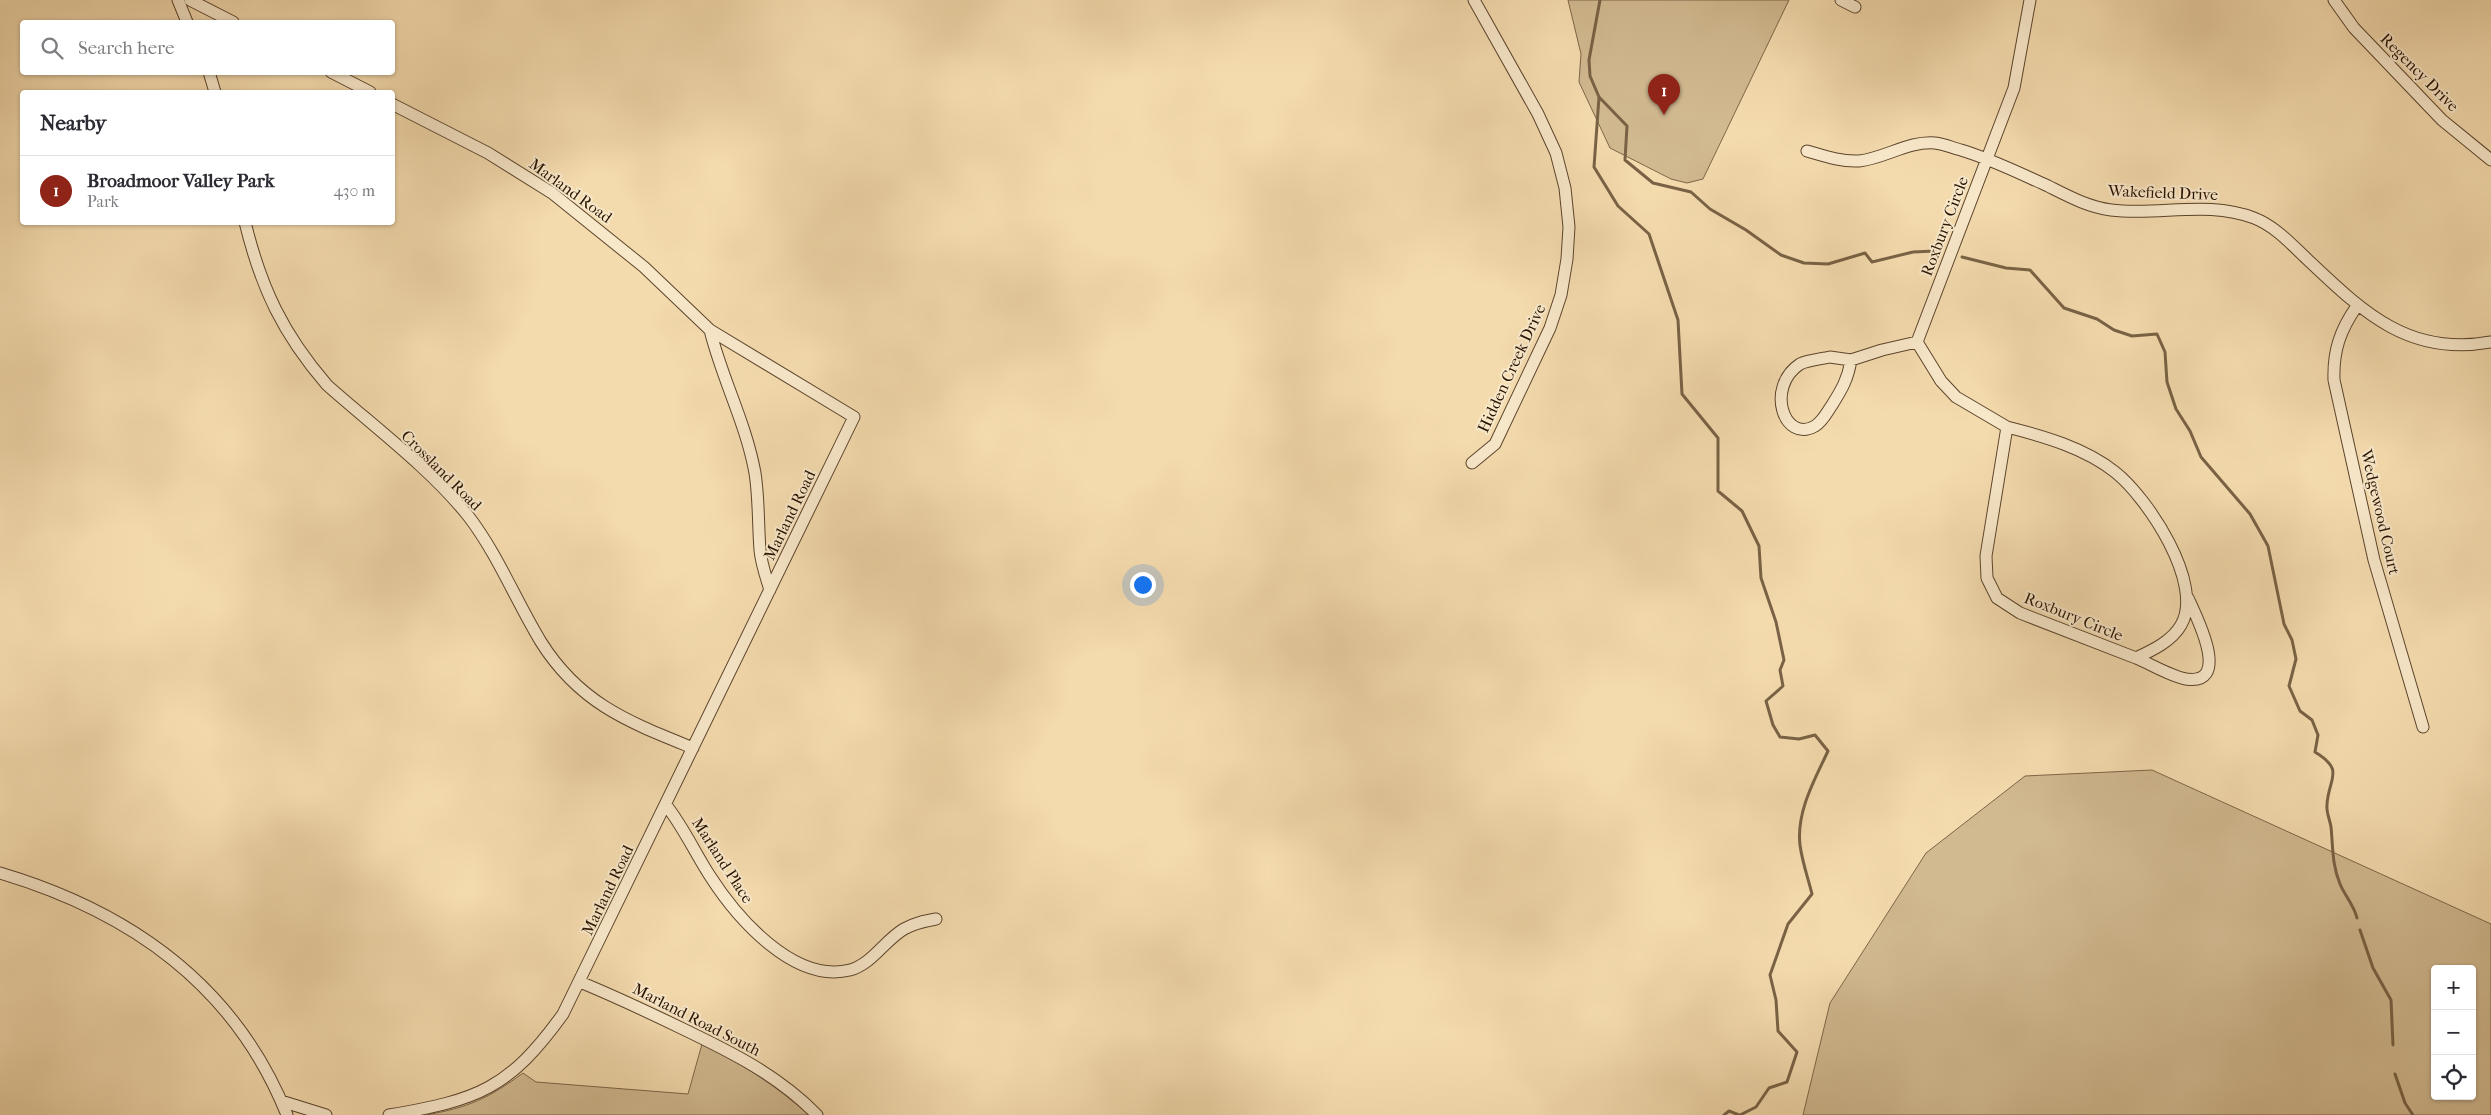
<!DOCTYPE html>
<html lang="en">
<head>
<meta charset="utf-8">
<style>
  :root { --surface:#fff; --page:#f7f7f7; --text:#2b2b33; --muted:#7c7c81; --line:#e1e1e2; --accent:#8f2418 }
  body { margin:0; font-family:"IM FELL French Canon",serif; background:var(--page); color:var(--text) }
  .controls { position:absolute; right:15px; bottom:15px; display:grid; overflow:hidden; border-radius:5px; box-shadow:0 1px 4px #0004 }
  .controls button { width:45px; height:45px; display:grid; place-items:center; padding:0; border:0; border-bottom:1px solid var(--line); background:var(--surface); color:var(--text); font:25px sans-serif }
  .you { position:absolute; left:1142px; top:584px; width:18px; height:18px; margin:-12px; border:4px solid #fff; border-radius:50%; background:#1a73e8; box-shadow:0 0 0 8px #1a73e833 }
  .badge { display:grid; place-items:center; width:32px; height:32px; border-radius:50%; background:var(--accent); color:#fff; font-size:16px; font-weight:700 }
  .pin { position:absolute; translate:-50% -41px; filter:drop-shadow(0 1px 2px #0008) }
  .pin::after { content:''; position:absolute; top:26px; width:18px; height:15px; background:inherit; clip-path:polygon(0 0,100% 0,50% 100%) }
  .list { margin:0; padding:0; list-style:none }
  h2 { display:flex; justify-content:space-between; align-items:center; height:65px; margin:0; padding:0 20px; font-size:21px }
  h2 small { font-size:16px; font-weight:400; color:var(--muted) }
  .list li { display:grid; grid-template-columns:32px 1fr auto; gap:15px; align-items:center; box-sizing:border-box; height:70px; padding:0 20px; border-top:1px solid var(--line) }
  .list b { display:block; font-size:19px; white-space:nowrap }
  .list p { margin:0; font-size:16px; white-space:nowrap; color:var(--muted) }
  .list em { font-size:16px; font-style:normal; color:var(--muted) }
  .icon { flex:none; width:28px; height:28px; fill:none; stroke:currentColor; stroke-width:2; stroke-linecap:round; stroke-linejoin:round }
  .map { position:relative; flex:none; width:2491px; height:1115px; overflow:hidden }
  .search { position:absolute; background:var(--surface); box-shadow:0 1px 4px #0004; left:20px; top:20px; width:375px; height:55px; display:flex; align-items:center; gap:12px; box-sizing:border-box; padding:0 18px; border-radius:5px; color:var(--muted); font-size:19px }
  .panel { position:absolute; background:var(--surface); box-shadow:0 1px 4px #0004; left:20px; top:90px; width:375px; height:135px; border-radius:5px }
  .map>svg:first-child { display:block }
  .green { fill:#d1b990; stroke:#7d6648; fill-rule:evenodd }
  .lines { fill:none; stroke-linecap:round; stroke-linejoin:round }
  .stream { stroke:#796245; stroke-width:3 }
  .minor-casing { stroke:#5c442c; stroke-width:13 }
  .minor { stroke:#f8e8ca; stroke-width:11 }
  .labels { text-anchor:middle; stroke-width:4; stroke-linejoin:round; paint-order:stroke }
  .street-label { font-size:16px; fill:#291200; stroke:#f8e8ca }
</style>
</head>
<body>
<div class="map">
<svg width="2491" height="1115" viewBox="0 0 2491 1115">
  <rect width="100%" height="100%" fill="#f4dbae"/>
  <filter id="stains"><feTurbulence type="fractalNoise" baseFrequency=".004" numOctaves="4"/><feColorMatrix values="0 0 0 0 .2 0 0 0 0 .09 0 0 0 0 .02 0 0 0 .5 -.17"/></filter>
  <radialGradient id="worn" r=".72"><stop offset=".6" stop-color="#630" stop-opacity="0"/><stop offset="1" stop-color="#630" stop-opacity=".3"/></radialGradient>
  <path class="green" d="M1568,0H1789L1703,179L1687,183L1671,179L1610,148L1579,82L1581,54Z
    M2152,770L2491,924V1115H1803L1830,1003L1926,853L2025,776ZM2435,969H2472V1096H2435Z
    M702,1044C744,1065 774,1084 809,1115H425C468,1108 489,1098 523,1073L536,1082L688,1094Z"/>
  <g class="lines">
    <path class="stream" d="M1600,0L1589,60L1590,76L1599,97L1594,167L1618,206L1649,234L1678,320L1682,394L1718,438V491L1742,511L1759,546L1761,578L1776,622L1784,660L1780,670L1783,686L1766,701L1773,725L1780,737L1799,739L1815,735L1828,751C1815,779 1796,812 1800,845C1802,861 1808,878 1812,894L1788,924L1770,975L1776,1000L1778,1031L1797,1052L1787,1082L1769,1088L1756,1107L1740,1115
      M1599,97L1627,126L1625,160L1653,183L1691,192L1710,209L1746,230L1781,255L1804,263L1828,264L1865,253L1872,262L1913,252L1935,251
      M1962,257L2006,268L2030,270L2064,308L2097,319L2114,330L2132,336L2157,334L2165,352L2167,382L2176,409L2190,431L2201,457L2250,514L2268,546L2284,624L2292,640L2296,659L2289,686L2300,711L2312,720L2318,735L2315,752C2346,771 2328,778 2327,805C2326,812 2330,820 2331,827C2333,847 2332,865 2340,884C2345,896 2354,905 2357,918
      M2360,930L2373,968L2391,1000L2393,1045
      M2395,1074L2405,1103L2413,1115
      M1724,1115L1729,1111L1739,1115"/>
    <g class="minor-casing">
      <path id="minor" d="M178,0L187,22
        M190,0L233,22
        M1841,0L1855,7
        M2334,0L2354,28L2442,120L2491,160
        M209,72L215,92
        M331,72L370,92
        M1807,151C1824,156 1841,162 1859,161C1886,158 1907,141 1935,143C1944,144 1953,148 1961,150C1991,159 2019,173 2048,186C2068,196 2088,207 2111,210C2159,216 2208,200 2254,218C2275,226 2291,244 2307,259C2362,311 2408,357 2491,342
        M245,222C261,288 283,334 327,385C373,426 431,469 469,517C498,555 516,601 541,642C580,704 629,722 693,748
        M2357,306C2340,330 2333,351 2334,380L2374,560L2423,727
        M710,330C722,379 746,423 755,473C759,498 758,524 760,550C761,563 766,577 770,590
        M1830,357L1851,360C1848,379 1842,389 1832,405C1827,412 1823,421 1815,426C1784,444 1765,387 1800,364C1808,360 1821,359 1830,357Z
        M1851,360L1882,350L1917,342
        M2007,427C2043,436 2085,448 2115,472C2147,497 2205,584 2181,625C2172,641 2153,650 2136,658L2020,613L1997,598L1987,578L1986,556Z
        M2007,427L1956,397L1941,381L1917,342L2014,88L2030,0
        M1472,463L1495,444L1550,328L1561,295L1567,259L1569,227L1565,188L1556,153L1538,114L1474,0
        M2136,658C2151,664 2170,676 2186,679C2233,686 2195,614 2188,598
        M666,805C684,828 695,853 710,876C737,918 794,984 850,970C872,964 885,940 904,929C914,923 925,921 936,919
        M0,873C131,912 235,985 287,1115
        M580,982C614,996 648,1012 681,1028C731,1052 778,1075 817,1115
        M281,1101L326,1115
        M389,1115C478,1100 509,1089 563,1014L854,417L710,330L644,267L552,193L488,153L392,104"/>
    </g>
    <use href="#minor" class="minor"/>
  </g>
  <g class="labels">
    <g class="street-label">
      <text transform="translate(2420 72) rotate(45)" y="6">Regency Drive</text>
      <text transform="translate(571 190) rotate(36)" y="6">Marland Road</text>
      <text transform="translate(2163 192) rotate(2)" y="6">Wakefield Drive</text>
      <text transform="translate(1944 226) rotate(-69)" y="6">Roxbury Circle</text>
      <text transform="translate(1511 368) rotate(-65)" y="6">Hidden Creek Drive</text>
      <text transform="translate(442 470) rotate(45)" y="6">Crossland Road</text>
      <text transform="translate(2381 512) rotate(77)" y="6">Wedgewood Court</text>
      <text transform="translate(789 515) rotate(-64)" y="6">Marland Road</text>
      <text transform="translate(2074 616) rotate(22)" y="6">Roxbury Circle</text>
      <text transform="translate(723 860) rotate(57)" y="6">Marland Place</text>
      <text transform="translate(607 890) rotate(-64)" y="6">Marland Road</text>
      <text transform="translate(697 1019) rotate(27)" y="6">Marland Road South</text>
    </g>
  </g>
  <rect width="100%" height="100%" filter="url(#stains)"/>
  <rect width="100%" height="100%" fill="url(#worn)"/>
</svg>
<div class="controls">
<button>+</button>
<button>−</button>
<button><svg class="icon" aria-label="locate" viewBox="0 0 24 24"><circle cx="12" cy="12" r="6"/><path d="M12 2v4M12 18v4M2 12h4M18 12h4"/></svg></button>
</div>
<div class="you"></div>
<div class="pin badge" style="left:1664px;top:115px">1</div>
<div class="search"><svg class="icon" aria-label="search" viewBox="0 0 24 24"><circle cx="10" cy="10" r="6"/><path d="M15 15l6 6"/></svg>Search here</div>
<section class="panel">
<h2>Nearby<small></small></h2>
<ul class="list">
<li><span class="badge">1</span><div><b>Broadmoor Valley Park</b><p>Park</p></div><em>430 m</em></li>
</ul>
</section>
</div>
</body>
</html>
